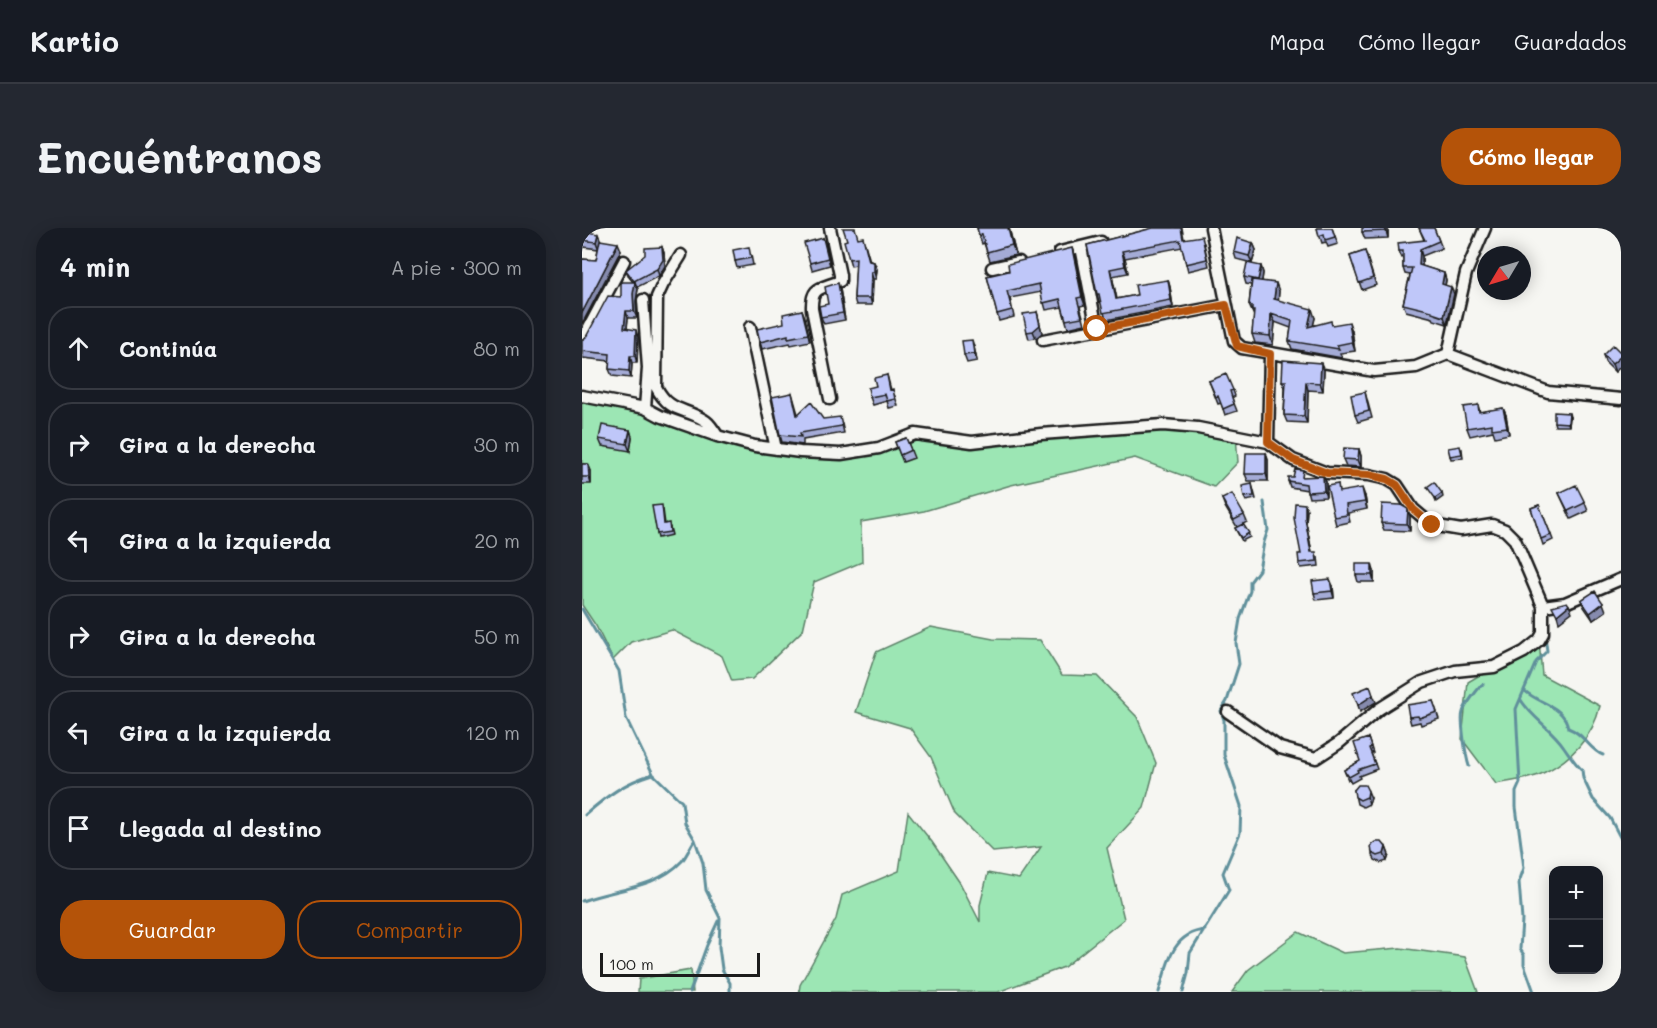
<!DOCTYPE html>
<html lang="es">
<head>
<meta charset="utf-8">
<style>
  :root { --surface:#171b24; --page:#242831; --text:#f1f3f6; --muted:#9ea1a6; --line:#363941; --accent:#b45309 }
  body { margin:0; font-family:Mali,sans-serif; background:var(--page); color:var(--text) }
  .controls { position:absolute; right:18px; bottom:18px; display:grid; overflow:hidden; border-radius:12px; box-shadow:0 3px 15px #0003 }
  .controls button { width:54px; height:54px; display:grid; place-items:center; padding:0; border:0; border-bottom:2px solid var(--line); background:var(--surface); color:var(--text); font:30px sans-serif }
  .compass { position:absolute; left:895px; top:18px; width:54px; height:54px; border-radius:50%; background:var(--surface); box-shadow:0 3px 15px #0003; rotate:232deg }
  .scale { position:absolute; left:18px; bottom:15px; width:160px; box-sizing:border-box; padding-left:6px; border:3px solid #1c1c1c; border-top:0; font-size:16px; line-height:21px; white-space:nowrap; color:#1c1c1c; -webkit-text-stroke:4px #f6f6f2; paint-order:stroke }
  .stop { position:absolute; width:18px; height:18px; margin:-14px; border:4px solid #b45309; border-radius:50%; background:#fff }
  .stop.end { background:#b45309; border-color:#fff; box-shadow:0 2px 6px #0008 }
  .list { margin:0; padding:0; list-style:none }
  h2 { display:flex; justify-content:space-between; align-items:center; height:78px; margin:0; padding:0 24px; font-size:26px }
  h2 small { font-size:20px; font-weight:400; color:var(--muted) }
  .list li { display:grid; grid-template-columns:39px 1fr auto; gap:18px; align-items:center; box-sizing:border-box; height:84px; margin:0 12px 12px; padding:0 12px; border:2px solid var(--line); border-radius:24px }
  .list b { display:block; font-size:22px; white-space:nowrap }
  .list em { font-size:20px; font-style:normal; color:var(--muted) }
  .actions { display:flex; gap:12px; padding:18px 24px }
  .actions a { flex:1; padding:14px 0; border:2px solid var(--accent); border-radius:24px; text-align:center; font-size:21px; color:var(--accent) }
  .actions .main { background:var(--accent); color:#fff }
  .icon { flex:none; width:33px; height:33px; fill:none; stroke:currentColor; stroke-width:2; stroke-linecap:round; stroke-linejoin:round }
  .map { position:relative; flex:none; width:1039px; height:764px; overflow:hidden; border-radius:24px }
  header { display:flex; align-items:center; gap:36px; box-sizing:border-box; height:84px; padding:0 30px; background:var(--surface); border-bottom:2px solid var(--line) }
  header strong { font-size:28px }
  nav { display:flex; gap:33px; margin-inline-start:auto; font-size:21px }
  .intro { display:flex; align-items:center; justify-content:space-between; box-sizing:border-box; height:144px; padding:0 36px }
  h1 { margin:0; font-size:42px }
  .button { padding:15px 27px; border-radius:24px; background:var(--accent); color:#fff; font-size:21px; font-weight:700 }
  main { display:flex; gap:36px; padding:0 36px }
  aside { flex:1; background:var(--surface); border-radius:24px; box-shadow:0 3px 15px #0003 }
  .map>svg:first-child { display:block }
  .green { fill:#9ce6b4; stroke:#5c8168; stroke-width:1.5 }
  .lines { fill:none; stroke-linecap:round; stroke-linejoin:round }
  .stream { stroke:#61909b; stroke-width:3 }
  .minor-casing { stroke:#1c1c1c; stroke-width:15 }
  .minor { stroke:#f6f6f2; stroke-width:10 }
  .wall { fill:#a4abd6; stroke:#1c1c1c; stroke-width:1.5 }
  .shaded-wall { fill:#868bae; stroke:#1c1c1c; stroke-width:1.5 }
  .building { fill:#bfc7f9; stroke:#1c1c1c; stroke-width:1.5 }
  .route { stroke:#b45309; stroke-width:8 }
</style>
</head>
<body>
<header>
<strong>Kartio</strong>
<nav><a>Mapa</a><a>Cómo llegar</a><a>Guardados</a></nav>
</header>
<div class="intro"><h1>Encuéntranos</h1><a class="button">Cómo llegar</a></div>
<main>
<aside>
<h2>4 min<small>A pie · 300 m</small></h2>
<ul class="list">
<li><svg class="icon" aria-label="ahead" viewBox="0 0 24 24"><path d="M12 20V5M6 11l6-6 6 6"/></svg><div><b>Continúa</b></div><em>80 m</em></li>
<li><svg class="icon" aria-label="right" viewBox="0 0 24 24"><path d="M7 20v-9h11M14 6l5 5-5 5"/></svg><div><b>Gira a la derecha</b></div><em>30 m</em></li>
<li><svg class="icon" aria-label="left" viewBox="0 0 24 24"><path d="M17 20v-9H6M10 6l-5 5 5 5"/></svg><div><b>Gira a la izquierda</b></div><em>20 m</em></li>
<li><svg class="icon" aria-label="right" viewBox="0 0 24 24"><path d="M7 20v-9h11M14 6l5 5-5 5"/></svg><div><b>Gira a la derecha</b></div><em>50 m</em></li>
<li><svg class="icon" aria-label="left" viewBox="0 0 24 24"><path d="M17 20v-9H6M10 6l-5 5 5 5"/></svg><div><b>Gira a la izquierda</b></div><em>120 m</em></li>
<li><svg class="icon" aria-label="arrive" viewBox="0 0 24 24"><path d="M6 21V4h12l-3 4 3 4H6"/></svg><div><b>Llegada al destino</b></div></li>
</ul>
<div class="actions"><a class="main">Guardar</a><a>Compartir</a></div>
</aside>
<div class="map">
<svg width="1039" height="764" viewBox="0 0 1039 764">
  <rect width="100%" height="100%" fill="#f6f6f2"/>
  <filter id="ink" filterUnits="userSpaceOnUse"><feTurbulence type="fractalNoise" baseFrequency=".0167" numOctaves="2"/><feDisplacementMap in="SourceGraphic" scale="12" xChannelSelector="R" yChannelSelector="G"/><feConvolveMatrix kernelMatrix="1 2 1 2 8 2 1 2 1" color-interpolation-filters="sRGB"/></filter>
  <g filter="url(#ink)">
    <path class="green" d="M0,168L63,180L135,208L259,226L333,206L390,214L581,197L654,208L656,234L632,259L553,230L429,257L342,283L279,294L280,334L232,354L221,402L170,451L150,453L140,428L90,402L49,414L31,432L14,398L0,377Z
      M349,399L411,411L458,412L480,447L515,448L555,489L574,535L562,580L525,620L542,691L482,739L416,764H217L218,757L254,691L260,667L317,643L326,584L350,614L378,655L398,694V677L406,645L437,651L459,619L411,624L373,586L349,529L328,500L274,484L294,424Z
      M957,412L960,447L1018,478C1011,509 988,533 959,546C946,552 928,553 914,556L880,511L886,454Z
      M716,704L761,725L818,720L883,729L896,764H650L666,742Z
      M109,742L111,764H56L57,751Z"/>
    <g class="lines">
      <path class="stream" d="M0,381L37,443L44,490L71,546L100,574L103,595L113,612L121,635L124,662L138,690L137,719L140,741L148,755V764
        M943,463C957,476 983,478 986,500C1003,506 1007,522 1021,527
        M939,472C950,490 970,501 982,519C989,529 991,533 1000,542L1001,550L1011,571L1028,590L1039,611
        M887,538C884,529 878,492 881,484C882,479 897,459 901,456
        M3,587C26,567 42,555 71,546
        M0,673C33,661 75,660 100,633C105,627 108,619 112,613
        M108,764L125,717L136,693
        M577,764C585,737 590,705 623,702
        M601,764L606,745L608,725L647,662L641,645L658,605L659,578L642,527V492L639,483L645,473L657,436L654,415L658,391L668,363V354L677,342L682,314L686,302L682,274
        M952,764L942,736V727L938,721L940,692L937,654L942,640L934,579V564L938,555L934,481L954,434L965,423L963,408"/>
      <g class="minor-casing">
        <path id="minor" d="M629,0L652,113L660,120L792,143L834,139L866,126L966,164L1039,171
          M499,19L515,101
          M478,24L519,14
          M99,27L81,56L75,69L74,159C88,185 101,179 122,192C128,195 131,202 135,207
          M410,40L437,34
          M61,72L66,140L63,180
          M168,99L194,221
          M0,112L42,33
          M461,112L644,77
          M866,126L884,45L903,0
          M0,168L63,180L78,188L135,208L173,218L218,224L259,226L297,220L333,206L390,214L459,206L581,197L616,200L686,214L711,232L745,245L787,247L805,251L815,257L831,281L850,297L879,302L910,297L923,302L933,312L961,378V405L957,412L942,424L912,439L873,443L840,454L797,481L757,515L734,530L698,520L646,484
          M248,171L230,81C229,58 239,61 258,53V47L248,0
          M686,214L688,126
          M961,378L983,375L1039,351"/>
      </g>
      <use href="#minor" class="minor"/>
    </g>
    <path class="wall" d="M395,0H427L434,27L408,33L402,15L400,16Z
      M571,0H600L602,11L622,15L627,38L606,43L600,19L543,30L546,45L530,48L535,71L555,67L586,52L588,59L591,79L524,92L519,73L517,74L515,66L505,17Z
      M735,0H750L756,16L746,19L744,14L740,15Z
      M806,0V10L783,11L780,4Z
      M837,0H852L860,20L840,28V38L862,45L864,52L863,58L872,66L865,96L852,92L851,90L824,83L821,76L828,47L823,46L821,40V30H820L817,23L842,12Z
      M0,8L18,12L39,22L0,96V31L14,32L16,21L2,19L0,13Z
      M241,10L244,17L248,37L230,42L228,35Z
      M277,10L283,16L288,33L292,34L295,41L294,51H291L290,77H274L272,70L274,37L269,38L267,31L265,12Z
      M671,15L674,22L670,35L654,31L652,24Z
      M80,19L82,25L83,38L77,48L55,59L56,61L54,73L55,90H46L45,101L56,109L55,135H50L49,150L30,148L27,141L28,133L1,130L0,112L4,109L51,54L47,49L44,42Z
      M783,23L794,57L780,62L768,28Z
      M169,27L171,37L155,40L153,33Z
      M493,27L503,77L498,78L503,96L486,100L480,79L464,82L459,64L428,70L432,89L417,93L405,48Z
      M679,38L681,45L680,53L697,63L696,72L733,90L731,97H750L770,103L773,123L758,125L760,130L710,121L707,113L709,100L693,94L691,117L673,115L670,106L672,88L667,77L669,57L664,56L662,49Z
      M258,61L263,92L242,96L239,89L246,76Z
      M220,82L228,113L209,117L208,115L180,121L178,114Z
      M455,84L460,105L454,110L447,111L445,104Z
      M392,119L395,133L385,135L382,127Z
      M1039,125V138L1033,144L1023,134L1021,127Z
      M742,142L741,163L726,162L725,195L705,194L702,187L703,160L700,153Z
      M305,147L309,162L313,168L316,178L307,180L305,173L291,177L288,169L294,158Z
      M627,153L651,162L653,168L650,170L655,183L643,187L639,175L636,176Z
      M783,164L790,190L776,194L773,187Z
      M210,165L216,186L260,196L262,205L221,212V217L200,214L198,207Z
      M896,177L898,184L921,180L924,187L927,206L913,209L911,203L888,208L885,200Z
      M988,189L987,198H973L972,194Z
      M48,202L50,209L48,223L20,218L17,211Z
      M324,210L332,230L321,234L313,214Z
      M777,221L779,228V239L764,238L761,231Z
      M880,221L881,230L869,231L868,228Z
      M684,225L686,232V253H666L663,246Z
      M0,236H6L9,243V256H0Z
      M741,248L744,254V269L727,270L725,262L708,259L706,253L723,249Z
      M670,256L674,271L664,273L662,269Z
      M758,264L783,268L785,281L766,285L768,294L754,297L752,289Z
      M977,265L1003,275L1006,283L989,291Z
      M640,271L662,287L665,294L661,296L668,309L660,313L655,304L653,300L655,299L643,279Z
      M957,277L971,312L961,317L949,280Z
      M81,281L83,296L88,299L90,307L76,310L75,306Z
      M725,281L724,295L730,324L736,329L737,338L719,340L717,335Z
      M828,288V303L802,302L799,295Z
      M792,343V354H776L774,347Z
      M751,358L752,370L734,372L732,365Z
      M999,372L1024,383L1011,392L1002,379Z
      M851,473L857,491L839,497L838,494L829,496L827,489Z
      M786,510L791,525H789L795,541L777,548L778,550L769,555L767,551L766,552L762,542L778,533Z
      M772,562L789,570L787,576L781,579L775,576Z
      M804,619L807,627L805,633L799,635L793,632L790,625Z"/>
    <path class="shaded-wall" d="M426,0H427L434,27L430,17Z
      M803,0H806V10L804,3Z
      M16,6L19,13L17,22L14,14Z
      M241,10L244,17L248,37L246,30Z
      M36,15L39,22L0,96V85Z
      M671,15L674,22L670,35L667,28Z
      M80,19L82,25L83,38L77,48L75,41Z
      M490,20L493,27L503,77L500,69Z
      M838,21L840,28V44L837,37Z
      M540,23L543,30L546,45L543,38Z
      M292,34L295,41L294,51L292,44Z
      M679,38L681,45L679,59L676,52Z
      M528,41L530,48L536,78L534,71Z
      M289,44L291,51L290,77L288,70Z
      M862,45L864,52L862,63L860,56Z
      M586,52L588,59L591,79L589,72Z
      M53,54L56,61L54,73L55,90L52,83L51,66Z
      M256,55L258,61L263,92L261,85Z
      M694,55L697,63L696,79L692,71Z
      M869,59L872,66L865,96L862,89Z
      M730,81L733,90L729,107L726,99Z
      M220,82L223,89L228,113L226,106Z
      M44,83L46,90L44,107L42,100Z
      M455,84L460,105L454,110L451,103Z
      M689,86L693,94L691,117L688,108Z
      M767,94L770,103L773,123L770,114Z
      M54,102L56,109L55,135L53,128Z
      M390,112L392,119L395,133L392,126Z
      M48,128L50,135L49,150L47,143Z
      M1039,128V138L1033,144L1030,136Z
      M739,135L742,142L741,163L738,155Z
      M724,154L726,162L725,195L722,188Z
      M921,180L924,187L927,206L925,199Z
      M987,185L988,189L987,198L986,195Z
      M48,202L50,209L48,223L45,216Z
      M777,221L779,228V239L776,232Z
      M684,225L686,232V253L684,246Z
      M6,236L9,243V256L7,249Z
      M741,248L744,254V269L742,263Z
      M780,260L783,268L785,281L783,274Z
      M860,265L861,269L854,274L853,270Z
      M723,276L725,281L724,295L731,329L723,290Z
      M826,281L828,288V303L825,296Z
      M790,336L792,343V354L790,347Z
      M748,351L751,358L752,370L750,363Z
      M1021,375L1024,383L1011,392L1008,385Z
      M987,377L990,384L977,394L975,387Z
      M791,467L794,474L778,484L776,477Z
      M786,563L789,570L787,576L785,569Z
      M804,619L807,627L805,633L802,626Z"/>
    <path class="building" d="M261,0H273L276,10L281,9L287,33L292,34V44H289L288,70H272L274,30L267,31L262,13L265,12Z
      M395,0H426L430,17L405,24L400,6L397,7Z
      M571,0H599L601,11L620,8L625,31L604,36L598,12L540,23L543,38L528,41L534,71L555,67L553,57L586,52L589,72L521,85L517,66H515L505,17Z
      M735,0H750L753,9L743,12L742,6L737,8Z
      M780,0H803L804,3L780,4Z
      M837,0H852L857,13L838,21L837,37L862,45L860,56L869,59L862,89L850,85V83L821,76L830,40H821V23H817L816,15L843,12Z
      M1,3L16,6L14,14L0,12Z
      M241,10L246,30L228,35L222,15Z
      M655,10L671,15L667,28L652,24Z
      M18,12L36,15L0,85V31L14,32Z
      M80,19L81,32L75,41L52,53L44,42L63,27V20Z
      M167,19L169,30L153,33L151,22Z
      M490,20L500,69L495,70L500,89L484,92L478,71L461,75L457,56L425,63L430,82L415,86L405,48L427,43L426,36Z
      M783,23L791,50L777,55L768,28Z
      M665,35L679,38L676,52L662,49Z
      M670,52L694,55L692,71L730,81L726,99L749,93L750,97L767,94L770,114L755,117L757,121L707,113L710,93L689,86L688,108L670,106L672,83H670V78L667,77Z
      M39,54H53L51,66L52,83H44L42,100L54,102L53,128H48L47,143L27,141L28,126L0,123V112L4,109L26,68L39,69Z
      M256,55L261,85L239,89L237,78L246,76L243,59Z
      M220,82L226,106L206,110V107L178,114L175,101L202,95L201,86Z
      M455,84L458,97L451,103L445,104L441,86Z
      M390,112L392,126L382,127L380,113Z
      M1031,117L1039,125V128L1030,136L1021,127Z
      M701,132L739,135L738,155L724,154L722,188L702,187L704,153H700Z
      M644,146L651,162L648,163L652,176L641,181L636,168L634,169L627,153Z
      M305,147L308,162L311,161L313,171L305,173L303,166L288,169L286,160L294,158L292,150Z
      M783,164L787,183L773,187L769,167Z
      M210,165L215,187L229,174L241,191L258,189L260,198L218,205L219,209L198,207L190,169Z
      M896,177L897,184L921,180L925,199L910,201V196L885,200L881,179Z
      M972,184L987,185L986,195L972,194Z
      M20,197L48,202L45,216L17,211Z
      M324,210L329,222L318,227L313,214Z
      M878,218L880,226L868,228L866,220Z
      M762,220L777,221L776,232L761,231Z
      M664,225H684V246H663Z
      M0,236H6L7,249H0Z
      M713,241L721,242L720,249L741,248L742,263L725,264L724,256L706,253V249H711Z
      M852,254L860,265L853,270L845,259Z
      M670,256L672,268L662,269L660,258Z
      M756,256L757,264L780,260L783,274L764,277L765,287L752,289L745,258Z
      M994,257L1003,275L986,283L977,265Z
      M650,266L662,287L652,292L640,271Z
      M713,275L723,276V290L729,324H734L735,333L717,335L716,326H719L712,290Z
      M800,276L819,277L826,281L825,296L799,295Z
      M80,277L82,296L87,295L88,304L75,306L70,278Z
      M957,277L969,307L959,311L949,280Z
      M661,296L667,305L659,310L653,300Z
      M774,336H790V347H774Z
      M748,351L750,363L732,365L730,353Z
      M1013,363L1021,375L1008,385L999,372Z
      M985,374L987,377L975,387L970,378Z
      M788,458L791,467L776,477L771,465Z
      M851,473L855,484L837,490L836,488L827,489L825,477Z
      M786,510L789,519L787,520L793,536L775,542L776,544L767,549L765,546H764L762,542L778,533L772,515Z
      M776,557H783L786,563L785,569L778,572L773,569L772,562Z
      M794,614H800L804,619L802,626L796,628L790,625L789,618Z"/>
  </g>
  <g class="lines" filter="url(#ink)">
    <path class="route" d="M515,101L644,77L655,118L688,126L686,214L711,232L745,245L787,247L805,251L815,257L831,281L850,297"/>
  </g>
</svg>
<div class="controls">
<button>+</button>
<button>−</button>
</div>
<svg class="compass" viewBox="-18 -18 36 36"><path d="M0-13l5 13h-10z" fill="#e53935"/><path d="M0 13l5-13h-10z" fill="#9ea1a6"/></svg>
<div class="scale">100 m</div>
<div class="stop" style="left:515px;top:101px"></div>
<div class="stop end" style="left:850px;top:297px"></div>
</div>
</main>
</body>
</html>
